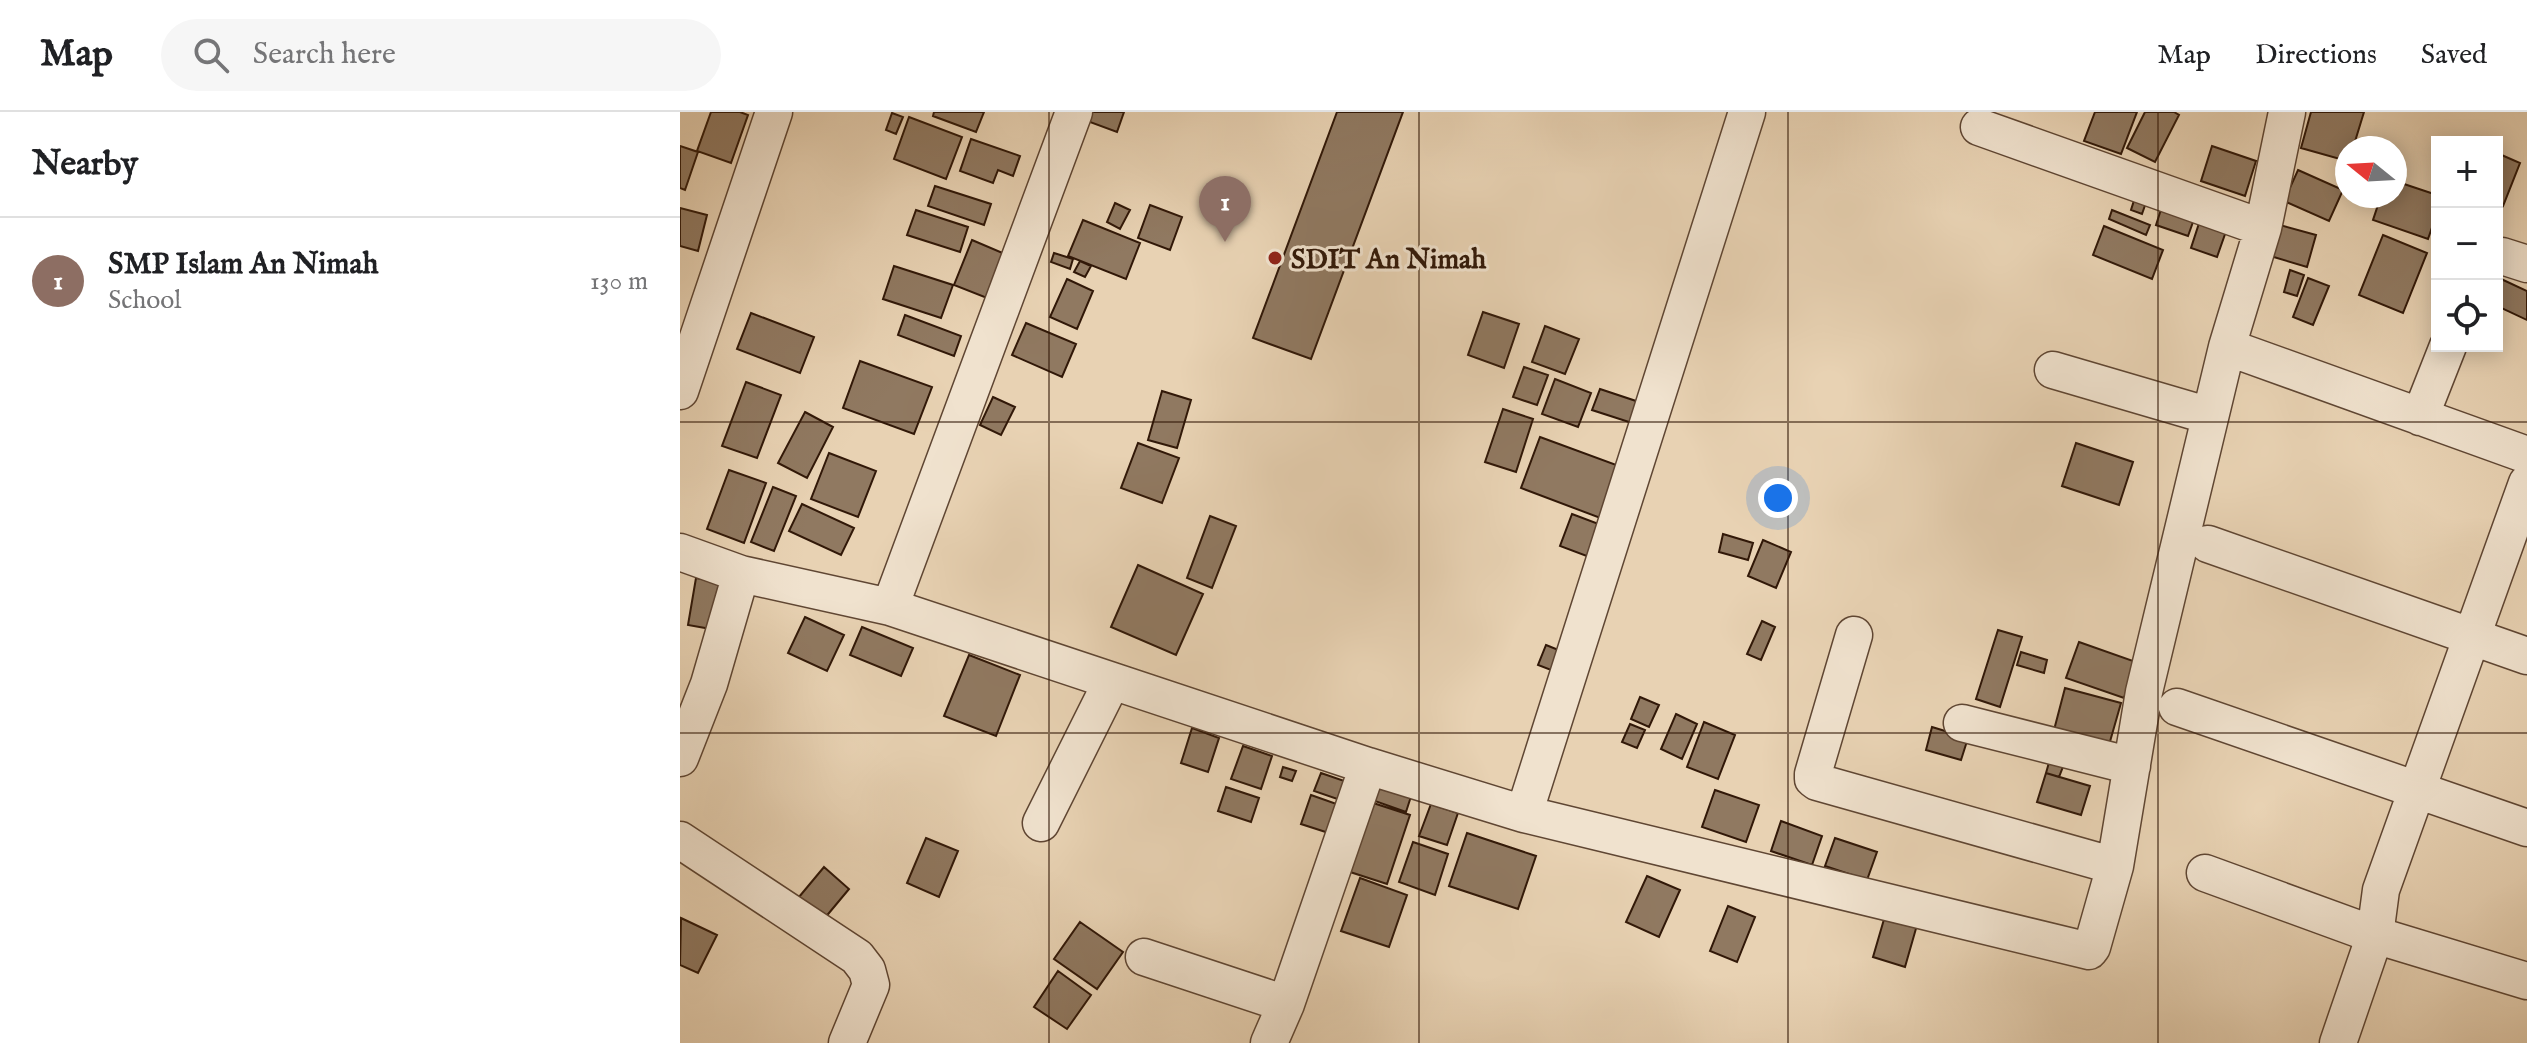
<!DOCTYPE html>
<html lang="en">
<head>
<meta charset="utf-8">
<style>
  :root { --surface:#fff; --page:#f6f6f6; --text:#202124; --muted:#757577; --line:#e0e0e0; --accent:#8f2418 }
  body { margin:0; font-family:"IM FELL English",serif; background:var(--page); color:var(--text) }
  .controls { position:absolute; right:24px; top:24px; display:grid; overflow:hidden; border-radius:0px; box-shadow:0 4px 20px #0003 }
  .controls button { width:72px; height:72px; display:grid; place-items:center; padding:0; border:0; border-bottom:2px solid var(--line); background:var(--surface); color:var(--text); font:40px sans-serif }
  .compass { position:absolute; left:1655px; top:24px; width:72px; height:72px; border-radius:50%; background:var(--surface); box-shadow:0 4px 20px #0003; rotate:288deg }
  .you { position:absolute; left:1098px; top:386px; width:28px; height:28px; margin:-20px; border:6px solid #fff; border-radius:50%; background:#1a73e8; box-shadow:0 0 0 12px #1a73e833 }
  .badge { display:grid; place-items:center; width:52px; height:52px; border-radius:50%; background:var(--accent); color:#fff; font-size:26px; font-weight:700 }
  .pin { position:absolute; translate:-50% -66px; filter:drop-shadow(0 2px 4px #0008) }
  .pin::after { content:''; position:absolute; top:42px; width:28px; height:24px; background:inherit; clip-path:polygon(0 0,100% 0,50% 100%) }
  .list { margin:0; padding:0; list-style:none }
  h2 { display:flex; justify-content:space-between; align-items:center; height:104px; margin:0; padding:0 32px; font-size:34px }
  h2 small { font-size:26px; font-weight:400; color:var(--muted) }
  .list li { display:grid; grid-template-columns:52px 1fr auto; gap:24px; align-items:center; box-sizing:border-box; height:128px; padding:0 32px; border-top:2px solid var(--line) }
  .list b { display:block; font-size:30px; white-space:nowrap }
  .list p { margin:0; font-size:26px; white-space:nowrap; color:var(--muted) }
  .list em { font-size:26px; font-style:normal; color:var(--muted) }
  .icon { flex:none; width:44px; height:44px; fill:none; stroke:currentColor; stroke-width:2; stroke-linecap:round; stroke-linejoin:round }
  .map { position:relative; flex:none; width:1847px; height:931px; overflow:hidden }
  header { display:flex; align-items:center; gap:48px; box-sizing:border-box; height:112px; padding:0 40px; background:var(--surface); border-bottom:2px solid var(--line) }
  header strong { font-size:38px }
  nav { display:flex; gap:44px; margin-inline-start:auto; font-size:28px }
  .search { width:560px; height:72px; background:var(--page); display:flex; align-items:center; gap:20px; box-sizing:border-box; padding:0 28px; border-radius:44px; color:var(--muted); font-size:30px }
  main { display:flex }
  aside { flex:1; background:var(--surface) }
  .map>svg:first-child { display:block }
  .building { fill:#907961; stroke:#311808; stroke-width:2 }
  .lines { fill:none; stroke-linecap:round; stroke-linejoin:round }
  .minor-casing { stroke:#5f4633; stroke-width:39 }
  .minor { stroke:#f0e2ce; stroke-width:36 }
  .grid { fill:none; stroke:#311808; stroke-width:2; stroke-opacity:0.55 }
  .poi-dot { fill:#8f2418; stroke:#f0e2ce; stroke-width:3 }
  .labels { text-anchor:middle; stroke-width:6; stroke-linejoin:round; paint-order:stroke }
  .poi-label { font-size:28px; font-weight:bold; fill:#311808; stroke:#f0e2ce; text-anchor:start }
</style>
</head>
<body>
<header>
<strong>Map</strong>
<div class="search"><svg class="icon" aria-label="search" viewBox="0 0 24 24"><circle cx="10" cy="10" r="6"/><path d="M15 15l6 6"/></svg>Search here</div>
<nav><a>Map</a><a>Directions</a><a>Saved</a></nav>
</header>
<main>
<aside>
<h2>Nearby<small></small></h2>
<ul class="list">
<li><span class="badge" style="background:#8d6e63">1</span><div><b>SMP Islam An Nimah</b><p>School</p></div><em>130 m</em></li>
</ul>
</aside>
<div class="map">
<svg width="1847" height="931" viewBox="0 0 1847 931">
  <rect width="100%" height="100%" fill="#e8d2b3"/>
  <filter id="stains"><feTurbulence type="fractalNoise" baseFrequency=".0025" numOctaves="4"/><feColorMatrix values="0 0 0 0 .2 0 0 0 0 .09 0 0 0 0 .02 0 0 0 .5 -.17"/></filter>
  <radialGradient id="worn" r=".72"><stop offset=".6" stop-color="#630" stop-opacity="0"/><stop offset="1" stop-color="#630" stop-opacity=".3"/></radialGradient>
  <path class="building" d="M31,0H60L68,3L51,51L17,39Z
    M254,0H304L296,20L253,4Z
    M401,0H444L437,20L399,6Z
    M657,0H723L631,247L573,226Z
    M1415,0H1457L1441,42L1404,29Z
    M1465,0H1494L1499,3L1475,50L1447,36Z
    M1631,0H1684L1673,36H1667V49L1621,36Z
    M212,1L223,5L216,22L206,18Z
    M229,5L282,25L266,67L214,47Z
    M291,27L340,44L333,64L318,58L313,71L280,59Z
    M0,34L18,40L5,78L0,76Z
    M1532,34L1576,49L1565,84L1521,69Z
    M1817,41L1840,51L1823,94L1817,91Z
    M1618,58L1663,78L1649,109L1604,89Z
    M1715,69L1757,83V101L1748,127L1693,108L1701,84H1715Z
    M255,74L311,92L304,113L248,94Z
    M1458,76L1470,79L1462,102L1451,98Z
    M1485,85L1518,96L1508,124L1476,113Z
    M435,91L450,98L440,117L427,110Z
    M470,93L502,105L490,138L458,126Z
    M0,96L27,103L18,139L0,134Z
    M236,98L288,115L280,140L227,123Z
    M1432,98L1470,113L1466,123L1429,107Z
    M1523,99L1550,108L1537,145L1511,136Z
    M403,108L460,131L446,167L388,144Z
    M1596,112L1636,123L1627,155L1587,143Z
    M1424,114L1483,138L1472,167L1413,143Z
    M1703,123L1747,141L1723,201L1679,183Z
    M292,128L325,142L307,186L274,173Z
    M374,141L393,147L390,157L371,150Z
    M400,149L411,154L405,165L394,160Z
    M214,154L273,173L261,206L203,187Z
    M1610,158L1624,163L1617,184L1604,180Z
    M1628,166L1649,174L1633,213L1613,205Z
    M1819,166L1847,179V208L1817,194Z
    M387,167L413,179L397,217L370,205Z
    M803,200L839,212L824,256L788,243Z
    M71,201L134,225L120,261L57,237Z
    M225,203L281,224L274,244L218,223Z
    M346,211L396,232L382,265L332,243Z
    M865,214L899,227L885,262L852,250Z
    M180,249L252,275L234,322L163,296Z
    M844,255L868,263L857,293L833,285Z
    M875,267L911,281L898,315L862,302Z
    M66,270L101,283L77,346L42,334Z
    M920,277L959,290L952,311L912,298Z
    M482,279L511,288L497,336L468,328Z
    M313,285L335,295L321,323L300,313Z
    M823,297L853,307L836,360L805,350Z
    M125,300L153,315L127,366L98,351Z
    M860,325L950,358L931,410L841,376Z
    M458,331L499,346L482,391L441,376Z
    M1396,331L1453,350L1439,393L1382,374Z
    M149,341L196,359L178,405L131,387Z
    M49,358L86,371L64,431L27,417Z
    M93,375L116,384L94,439L71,430Z
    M122,392L174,416L161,443L109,419Z
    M892,402L924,414L912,446L880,434Z
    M530,404L556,414L532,476L507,466Z
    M1043,422L1073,431L1068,448L1039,440Z
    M1083,428L1111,440L1096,476L1068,464Z
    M458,453L523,482L496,543L431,515Z
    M16,466L41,470L31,517L8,513Z
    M125,505L164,523L147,559L108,541Z
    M1082,509L1095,515L1081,548L1067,542Z
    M182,515L233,536L221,564L170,543Z
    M1318,518L1342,525L1320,595L1296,587Z
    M1399,530L1456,550L1444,586L1386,566Z
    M866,533L891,543L884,563L858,553Z
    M1341,540L1367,548L1364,561L1337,553Z
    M289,543L340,563L316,624L264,604Z
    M1385,576L1441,591L1429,633L1374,618Z
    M960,585L979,593L969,615L951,607Z
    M996,602L1017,612L1002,647L981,637Z
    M1024,610L1055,623L1038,667L1007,655Z
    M950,612L965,618L957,636L942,630Z
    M1252,615L1288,626L1281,648L1246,638Z
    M512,616L539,626L528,660L501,651Z
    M563,634L592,644L581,677L551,667Z
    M1370,647L1384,652L1379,665L1366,661Z
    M603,655L616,659L612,669L600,665Z
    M641,661L676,673L669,691L634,679Z
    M1366,661L1410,674L1401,703L1357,690Z
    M700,664L734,675L726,700L692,688Z
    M546,675L579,686L571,710L538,699Z
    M1035,678L1079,693L1066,730L1022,715Z
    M631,683L668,696L658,724L621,712Z
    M687,689L730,703L707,772L664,758Z
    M751,692L778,701L767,733L739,724Z
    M1101,709L1142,724L1132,753L1091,739Z
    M787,721L856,744L838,797L769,774Z
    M246,726L278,739L259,785L227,771Z
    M1155,726L1197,740L1187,768L1145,754Z
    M733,730L768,742L755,783L719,770Z
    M144,755L169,777L139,813L114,791Z
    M967,764L1000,778L979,825L946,810Z
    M680,766L727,783L709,835L661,819Z
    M1048,794L1075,805L1057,850L1030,839Z
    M1207,797L1239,806L1225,855L1193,845Z
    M1,806L37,823L18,861L0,853Z
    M400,810L443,840L417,877L374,847Z
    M378,859L411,883L387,917L354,895Z"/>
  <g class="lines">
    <g class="minor-casing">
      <path id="minor" d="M1299,15L1583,116
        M1817,145L1822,144L1847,152
        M1547,235L1847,343
        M1373,258L1530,304
        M0,279L94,0
        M1740,305L1768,234
        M1528,432L1847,544
        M0,440L61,462L210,495L688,654L844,702L1067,0
        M210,495L394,0
        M1174,523L1133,662V667L1137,670L1435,754
        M1497,595L1847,716
        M1282,611L1452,654
        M0,646L29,572L61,462
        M844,702L1409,839L1412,835L1435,754L1464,580L1547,235L1583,116L1607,0
        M361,711L432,569
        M0,728L177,845L187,858L191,873L167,931
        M1525,761L1695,823L1847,869
        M464,845L606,892
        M589,931L606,892L688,654
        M1658,931L1695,823L1701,778L1847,371"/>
    </g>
    <use href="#minor" class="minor"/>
  </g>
  <path class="grid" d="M369,0V931M739,0V931M1108,0V931M1478,0V931M0,310H1847M0,621H1847"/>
  <circle class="poi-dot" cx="595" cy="146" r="8"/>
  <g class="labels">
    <g class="poi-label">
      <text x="611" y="156">SDIT An Nimah</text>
    </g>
  </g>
  <rect width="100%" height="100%" filter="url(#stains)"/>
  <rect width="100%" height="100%" fill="url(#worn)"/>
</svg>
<div class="controls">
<button>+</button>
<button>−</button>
<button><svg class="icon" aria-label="locate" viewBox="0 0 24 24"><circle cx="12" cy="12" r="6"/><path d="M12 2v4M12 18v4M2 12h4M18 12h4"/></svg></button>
</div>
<svg class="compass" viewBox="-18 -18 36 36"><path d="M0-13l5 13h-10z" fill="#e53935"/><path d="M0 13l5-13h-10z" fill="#757577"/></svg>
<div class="you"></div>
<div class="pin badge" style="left:545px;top:130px;background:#8d6e63">1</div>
</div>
</main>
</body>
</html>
